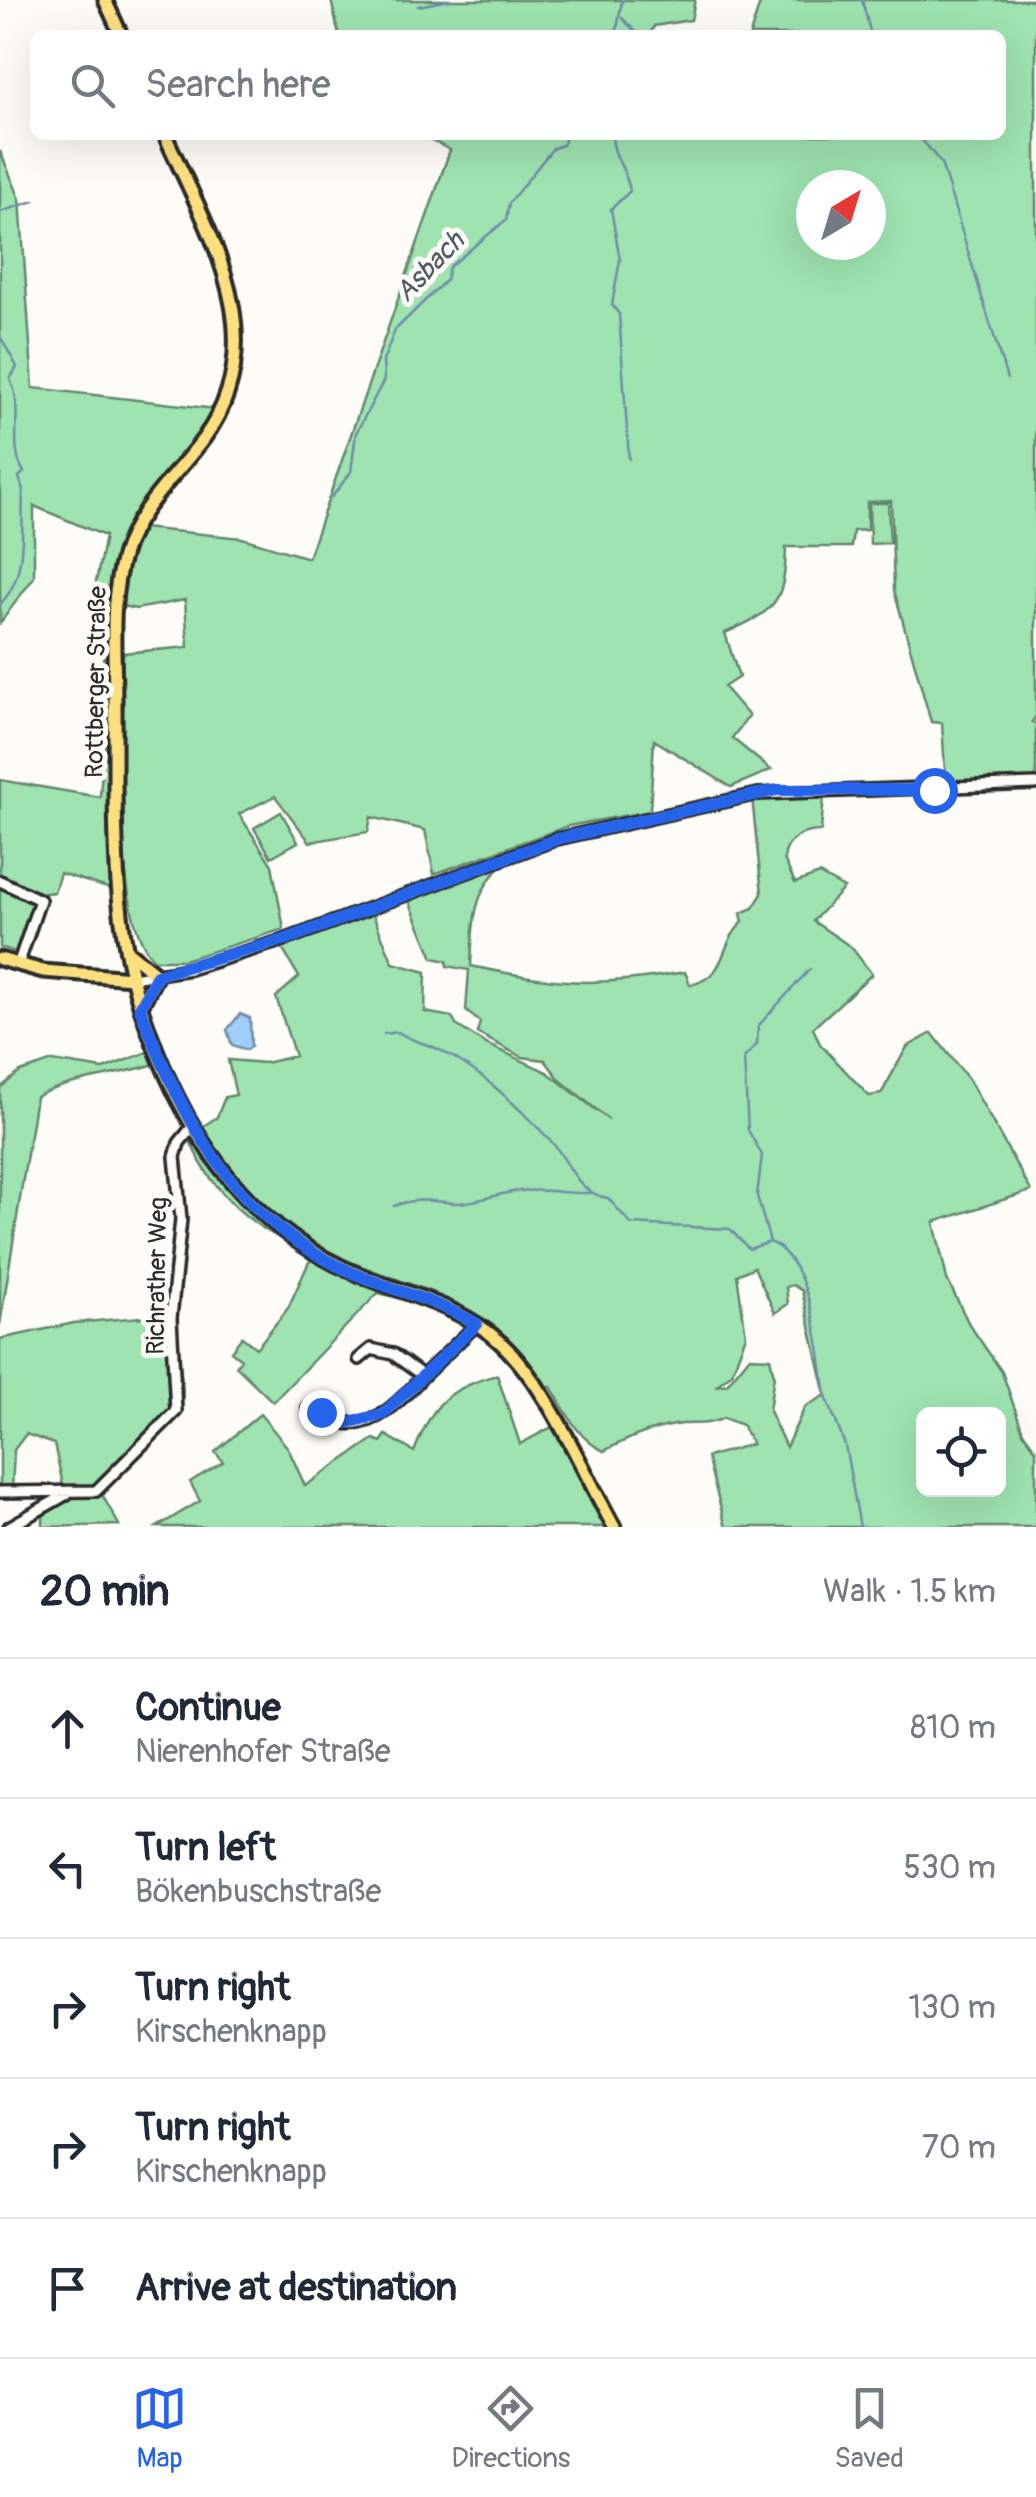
<!DOCTYPE html>
<html lang="en">
<head>
<meta charset="utf-8">
<style>
  :root { --surface:#fff; --page:#f6f6f7; --text:#1f2937; --muted:#747a83; --line:#e0e1e3; --accent:#2563eb }
  body { margin:0; font-family:Pangolin,sans-serif; background:var(--page); color:var(--text) }
  .controls { position:absolute; right:30px; bottom:30px; display:grid; overflow:hidden; border-radius:15px; box-shadow:0 10px 40px #0002 }
  .controls button { width:90px; height:90px; display:grid; place-items:center; padding:0; border:0; border-bottom:2px solid var(--line); background:var(--surface); color:var(--text); font:50px sans-serif }
  .compass { position:absolute; left:796px; top:170px; width:90px; height:90px; border-radius:50%; background:var(--surface); box-shadow:0 10px 40px #0002; rotate:38deg }
  .stop { position:absolute; width:30px; height:30px; margin:-22px; border:8px solid #2563eb; border-radius:50%; background:#fff }
  .stop.end { background:#2563eb; border-color:#fff; box-shadow:0 2px 10px #0008 }
  .list { margin:0; padding:0; list-style:none }
  h2 { display:flex; justify-content:space-between; align-items:center; height:130px; margin:0; padding:0 40px; font-size:42px }
  h2 small { font-size:32px; font-weight:400; color:var(--muted) }
  .list li { display:grid; grid-template-columns:65px 1fr auto; gap:30px; align-items:center; box-sizing:border-box; height:140px; padding:0 40px; border-top:2px solid var(--line) }
  .list b { display:block; font-size:38px; white-space:nowrap }
  .list p { margin:0; font-size:32px; white-space:nowrap; color:var(--muted) }
  .list em { font-size:32px; font-style:normal; color:var(--muted) }
  .icon { flex:none; width:55px; height:55px; fill:none; stroke:currentColor; stroke-width:2; stroke-linecap:round; stroke-linejoin:round }
  .map { position:relative; flex:none; width:1036px; height:1527px; overflow:hidden }
  .search { position:absolute; background:var(--surface); box-shadow:0 10px 40px #0002; left:30px; right:30px; top:30px; height:110px; display:flex; align-items:center; gap:25px; box-sizing:border-box; padding:0 35px; border-radius:15px; color:var(--muted); font-size:38px }
  .sheet { height:830px; background:var(--surface) }
  nav { display:flex; justify-content:space-around; align-items:center; box-sizing:border-box; height:140px; border-top:2px solid var(--line); background:var(--surface); font-size:28px; color:var(--muted) }
  nav a { display:grid; justify-items:center; gap:5px }
  nav .on { color:var(--accent) }
  .map>svg:first-child { display:block }
  .green { fill:#9ee3b0; stroke:#64876e; stroke-width:2.5; fill-rule:evenodd }
  .water { fill:#a0cefb; stroke:#718da8; stroke-width:2.5 }
  .lines { fill:none; stroke-linecap:round; stroke-linejoin:round }
  .stream { stroke:#718da8; stroke-width:2.5 }
  .minor-casing { stroke:#2b2b2b; stroke-width:16 }
  .major-casing { stroke:#2b2b2b; stroke-width:19 }
  .minor { stroke:#fdfcf7; stroke-width:9 }
  .major { stroke:#fce080; stroke-width:11 }
  .route { stroke:#2563eb; stroke-width:12 }
  .labels { text-anchor:middle; stroke-width:10; stroke-linejoin:round; paint-order:stroke }
  .street-label { font-size:25px; fill:#2b2b2b; stroke:#fdfcf7 }
  .water-label { font-size:28px; font-style:italic; fill:#4e5c69; stroke:#fdfcf7 }
</style>
</head>
<body>
<div class="map">
<svg width="1036" height="1527" viewBox="0 0 1036 1527">
  <rect width="100%" height="100%" fill="#fdfcf7"/>
  <filter id="ink" filterUnits="userSpaceOnUse"><feTurbulence type="fractalNoise" baseFrequency=".01" numOctaves="2"/><feDisplacementMap in="SourceGraphic" scale="20" xChannelSelector="R" yChannelSelector="G"/><feConvolveMatrix kernelMatrix="1 2 1 2 8 2 1 2 1" color-interpolation-filters="sRGB"/></filter>
  <g filter="url(#ink)">
    <path class="green" d="M331,0H695L691,20L654,26L650,35H339Z
      M761,0H1036V716L1032,722L1036,723V780L946,787L942,723L931,722L894,590L891,501L867,502V530L853,531L851,547H786C785,603 775,611 725,633L739,677L724,687L749,716L732,738L771,770L731,787L654,740L650,811L568,826L434,874L425,830L371,817L368,832L310,842L275,796L239,814L272,865L284,929L184,960H155C110,924 122,713 123,653L188,647L185,600L136,609L122,606L128,562L142,528L242,538L308,558L450,150L421,135H1001V35H750ZM811,185H871V245H811Z
      M0,151L20,199L33,388L216,409L191,449L158,481L119,558L114,890L60,873L54,892L38,894L15,952L0,947V780L100,797L107,699L96,582L105,536L34,506V577L0,623Z
      M869,503H888L890,543L870,544Z
      M824,795L821,831C802,831 786,839 784,859L795,883L819,874L844,888L813,921L851,947L872,974L813,1028L820,1044L869,1096L881,1094L907,1047L932,1033L969,1080L1031,1191L934,1222L947,1279L969,1324L1002,1372L1023,1432L1036,1450V1527H726L707,1457L752,1444L742,1425L724,1418C705,1427 694,1422 675,1425C649,1429 627,1439 604,1451C577,1439 566,1411 551,1387H540L520,1357L434,1299L435,1293L333,1256L279,1221L281,1218L271,1214L229,1169L202,1127L217,1117L225,1097L236,1095L228,1060L265,1063L295,1056L276,997L299,977L280,945L371,910L393,963L426,972L425,1012L452,1017L456,1025L486,1044L547,1072L609,1120L559,1079L545,1060L522,1057L477,1033L480,1022L466,1011L469,970L447,966V961L433,958L407,896L511,858C472,886 473,923 471,966C560,985 595,987 685,972L690,985C730,975 717,946 743,922L741,913L753,908L762,894L752,797ZM754,1267L775,1313L788,1304L786,1287L793,1285L802,1291L826,1395L805,1407L786,1447L769,1411L774,1375L770,1358L749,1357L727,1384L716,1386L732,1373L746,1335L737,1275ZM924,1414H998V1490H924Z
      M281,812L298,842L271,857L254,828Z
      M150,1051L155,1064C120,1075 63,1081 36,1097L0,1325V1088L20,1072L53,1061L103,1069Z
      M188,1135L195,1139L238,1198L290,1243C244,1223 205,1182 188,1135Z
      M315,1259L431,1305L378,1293L273,1402L236,1366L241,1359L231,1351L242,1337L256,1348L259,1345L288,1308L309,1262Z
      M164,1315L174,1317L183,1390L182,1407L175,1420L100,1491L119,1525L43,1527V1511L64,1489L54,1444L26,1434L14,1450L12,1490L0,1491V1339L74,1323Z
      M497,1375L520,1444L552,1427L609,1527H157L200,1501L190,1482L223,1462L215,1452L260,1414L288,1448L305,1486L374,1439L381,1442L386,1435L414,1452C433,1404 446,1389 497,1375Z"/>
    <path class="water" d="M240,1014L250,1018L251,1046L247,1050L232,1045L227,1030Z"/>
    <g class="lines">
      <path class="stream" d="M862,0L871,35
        M418,6L450,0
        M622,18L639,35
        M616,35L622,0
        M612,135C612,156 627,170 630,191L611,209L620,260L612,305L619,314L629,459
        M918,135L941,163L1007,379
        M0,212L34,201
        M0,336L17,367L10,379C25,409 7,447 24,472L19,477L23,490C21,528 28,577 0,604
        M332,497L351,472L356,433L384,380L383,361L395,330L446,280L449,267L506,220L509,203L553,148L563,145L566,135
        M810,969L758,1026L757,1044L744,1058L748,1130L762,1155L757,1196L770,1242C811,1260 819,1348 825,1388
        M384,1034L398,1032C413,1042 426,1043 440,1050C482,1071 518,1107 550,1140C570,1161 576,1194 608,1198L631,1224L730,1229L749,1249L770,1242
        M394,1206C415,1197 434,1201 454,1203C469,1204 492,1196 507,1193C534,1187 567,1194 591,1193
        M824,1391L845,1445L860,1527"/>
      <g class="minor-casing">
        <path id="minor" d="M0,881L40,900L18,965
          M132,978L190,969L287,939L557,839L758,794L1036,784
          M359,1359L371,1349L393,1354L423,1376L477,1324
          M308,1408C320,1412 332,1421 345,1423C377,1428 404,1397 423,1376
          M0,1492L96,1491L176,1411L171,1318L181,1219L175,1157L179,1143L192,1127
          M9,1527L67,1494"/>
      </g>
      <g class="major-casing">
        <path id="major" d="M105,0L121,35
          M165,135C208,231 276,339 204,438C176,476 138,507 124,553C109,601 115,653 115,702C116,803 109,911 141,1008C179,1125 242,1227 360,1275C408,1295 462,1306 501,1343C549,1388 582,1470 614,1527
          M128,952L157,975L142,1004
          M0,959L43,971L132,978"/>
      </g>
      <use href="#minor" class="minor"/>
      <use href="#major" class="major"/>
    </g>
  </g>
  <g class="lines" filter="url(#ink)">
    <path class="route" d="M321,1412L346,1423L382,1415L477,1324C435,1299 386,1289 342,1268C232,1216 181,1116 140,1008L157,975L287,939L557,839L777,790H934"/>
  </g>
  <g class="labels">
    <g class="street-label">
      <text transform="translate(95 682) rotate(-89)" y="9">Rottberger Straße</text>
      <text transform="translate(156 1276) rotate(-89)" y="9">Richrather Weg</text>
    </g>
    <g class="water-label">
      <text transform="translate(429 266) rotate(-46)" y="10">Asbach</text>
    </g>
  </g>
</svg>
<div class="controls">
<button><svg class="icon" aria-label="locate" viewBox="0 0 24 24"><circle cx="12" cy="12" r="6"/><path d="M12 2v4M12 18v4M2 12h4M18 12h4"/></svg></button>
</div>
<svg class="compass" viewBox="-18 -18 36 36"><path d="M0-13l5 13h-10z" fill="#e53935"/><path d="M0 13l5-13h-10z" fill="#747a83"/></svg>
<div class="stop" style="left:934px;top:790px"></div>
<div class="stop end" style="left:321px;top:1412px"></div>
<div class="search"><svg class="icon" aria-label="search" viewBox="0 0 24 24"><circle cx="10" cy="10" r="6"/><path d="M15 15l6 6"/></svg>Search here</div>
</div>
<section class="sheet">
<h2>20 min<small>Walk · 1.5 km</small></h2>
<ul class="list">
<li><svg class="icon" aria-label="ahead" viewBox="0 0 24 24"><path d="M12 20V5M6 11l6-6 6 6"/></svg><div><b>Continue</b><p>Nierenhofer Straße</p></div><em>810 m</em></li>
<li><svg class="icon" aria-label="left" viewBox="0 0 24 24"><path d="M17 20v-9H6M10 6l-5 5 5 5"/></svg><div><b>Turn left</b><p>Bökenbuschstraße</p></div><em>530 m</em></li>
<li><svg class="icon" aria-label="right" viewBox="0 0 24 24"><path d="M7 20v-9h11M14 6l5 5-5 5"/></svg><div><b>Turn right</b><p>Kirschenknapp</p></div><em>130 m</em></li>
<li><svg class="icon" aria-label="right" viewBox="0 0 24 24"><path d="M7 20v-9h11M14 6l5 5-5 5"/></svg><div><b>Turn right</b><p>Kirschenknapp</p></div><em>70 m</em></li>
<li><svg class="icon" aria-label="arrive" viewBox="0 0 24 24"><path d="M6 21V4h12l-3 4 3 4H6"/></svg><div><b>Arrive at destination</b></div></li>
</ul>
</section>
<nav>
<a class="on"><svg class="icon" aria-label="map" viewBox="0 0 24 24"><path d="M3 6l6-2 6 2 6-2v14l-6 2-6-2-6 2zM9 4v14M15 6v14"/></svg>Map</a>
<a><svg class="icon" aria-label="directions" viewBox="0 0 24 24"><path d="M12 3l9 9-9 9-9-9zM9 14v-3h6M13 9l2 2-2 2"/></svg>Directions</a>
<a><svg class="icon" aria-label="saved" viewBox="0 0 24 24"><path d="M7 4h10v16l-5-4-5 4z"/></svg>Saved</a>
</nav>
</body>
</html>
